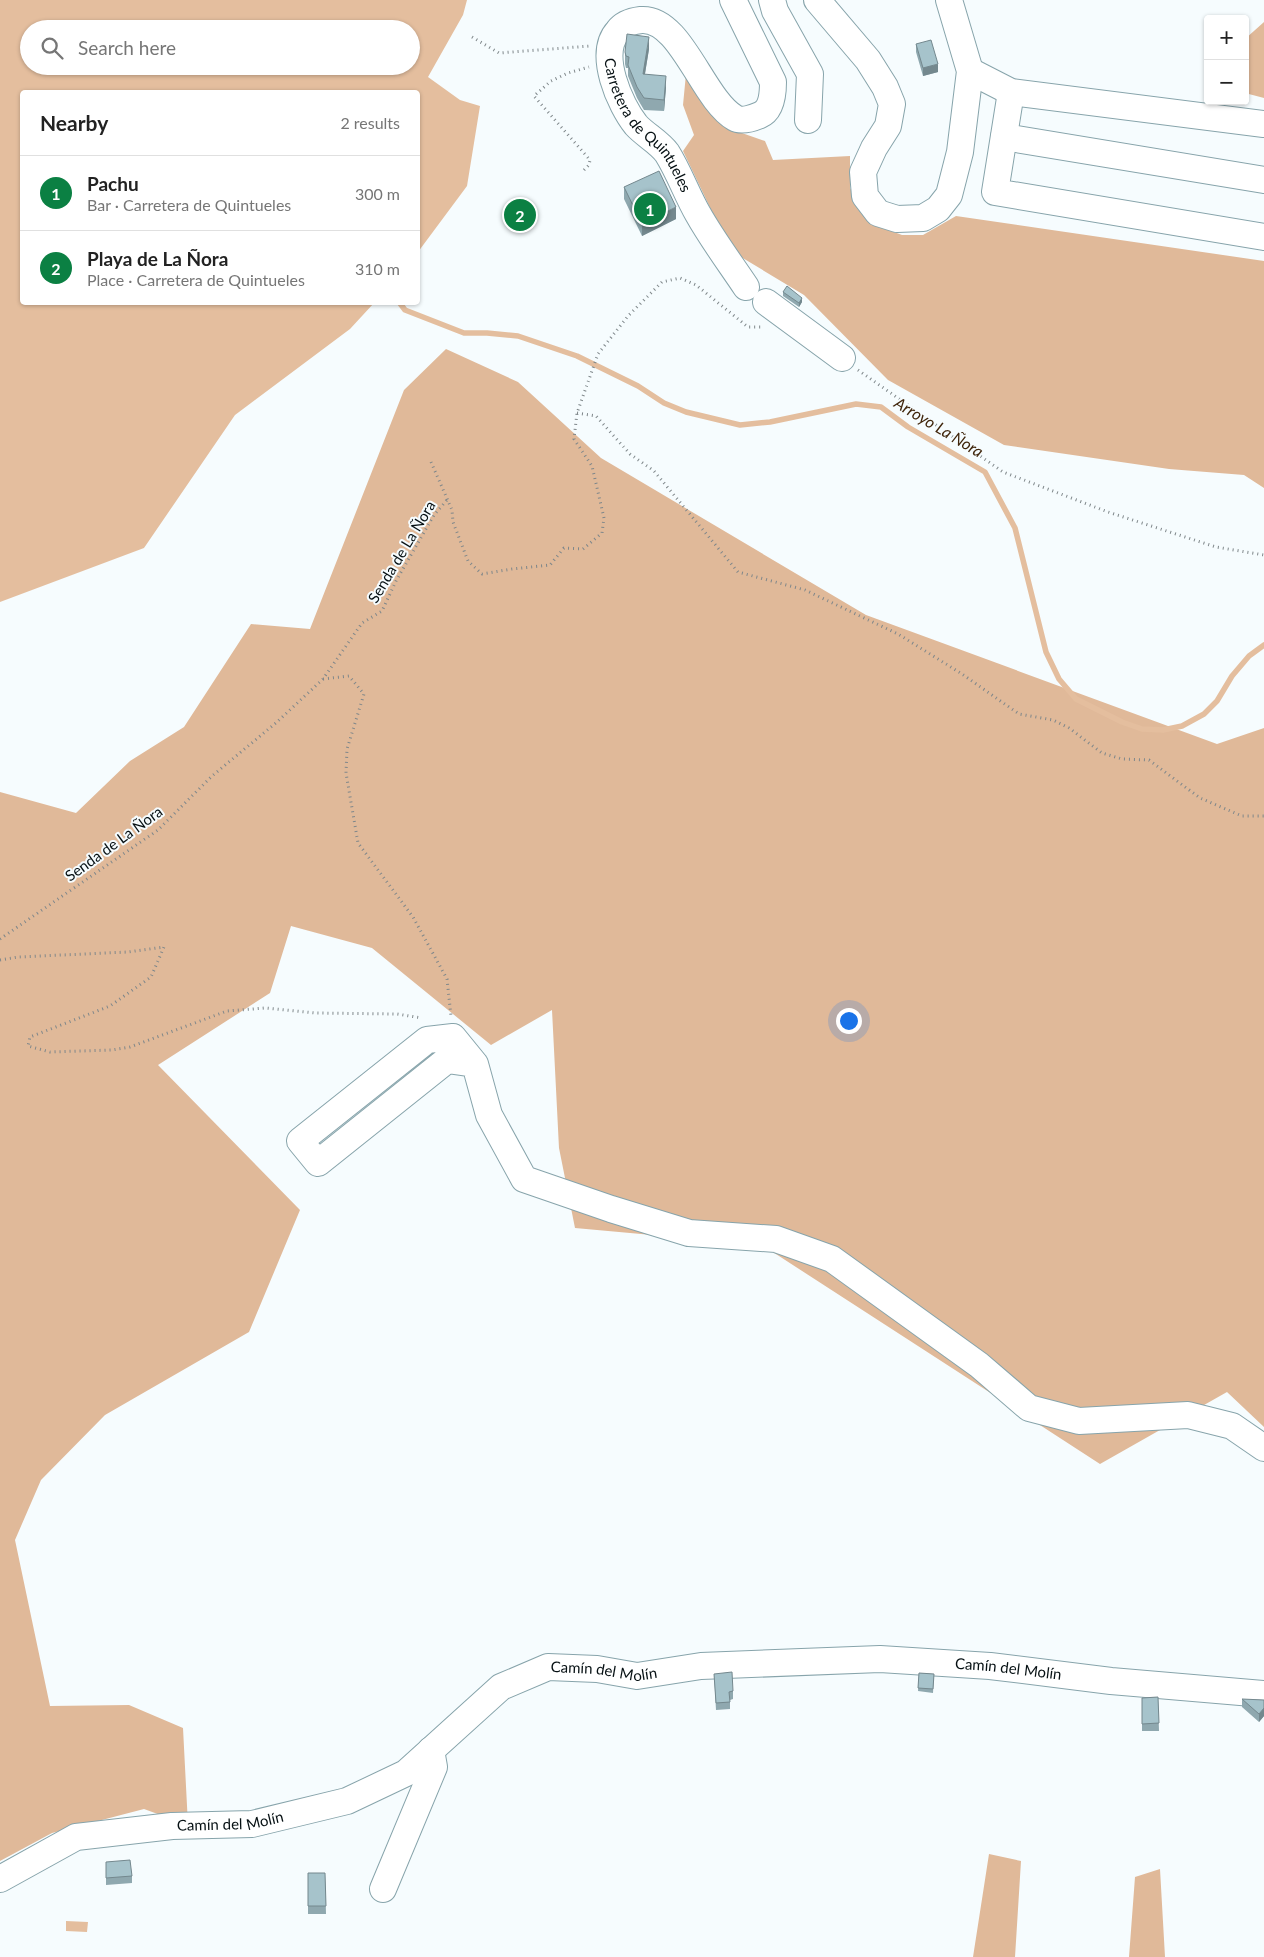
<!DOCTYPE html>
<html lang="en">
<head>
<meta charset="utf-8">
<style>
  :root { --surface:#fff; --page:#f2f2f2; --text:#222; --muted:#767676; --line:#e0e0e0; --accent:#0b8043 }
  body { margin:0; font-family:Lato,sans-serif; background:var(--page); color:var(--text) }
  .controls { position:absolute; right:15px; top:15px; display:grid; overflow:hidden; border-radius:5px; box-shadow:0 1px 4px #0004 }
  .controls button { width:45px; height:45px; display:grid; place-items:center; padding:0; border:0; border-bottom:1px solid var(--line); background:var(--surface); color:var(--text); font:25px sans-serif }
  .you { position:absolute; left:848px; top:1020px; width:18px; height:18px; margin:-12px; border:4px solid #fff; border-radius:50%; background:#1a73e8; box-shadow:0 0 0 8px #1a73e833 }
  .badge { display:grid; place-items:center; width:32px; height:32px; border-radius:50%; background:var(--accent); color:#fff; font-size:16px; font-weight:700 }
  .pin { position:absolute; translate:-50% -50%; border:2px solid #fff; box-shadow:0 1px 5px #0006 }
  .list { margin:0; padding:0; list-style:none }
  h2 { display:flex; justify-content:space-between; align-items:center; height:65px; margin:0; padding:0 20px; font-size:21px }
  h2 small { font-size:16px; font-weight:400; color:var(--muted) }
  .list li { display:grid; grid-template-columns:32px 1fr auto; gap:15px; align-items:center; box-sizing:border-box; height:75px; padding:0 20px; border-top:1px solid var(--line) }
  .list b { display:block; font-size:19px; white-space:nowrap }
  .list p { margin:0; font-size:16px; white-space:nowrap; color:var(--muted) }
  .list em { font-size:16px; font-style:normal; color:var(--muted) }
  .icon { flex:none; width:28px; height:28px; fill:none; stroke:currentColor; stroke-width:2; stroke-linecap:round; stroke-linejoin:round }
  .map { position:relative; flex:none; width:1264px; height:1957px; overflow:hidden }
  .search { position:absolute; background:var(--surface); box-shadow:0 1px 4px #0004; left:20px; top:20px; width:400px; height:55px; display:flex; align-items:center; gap:12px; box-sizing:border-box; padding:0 18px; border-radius:28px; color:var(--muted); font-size:19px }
  .panel { position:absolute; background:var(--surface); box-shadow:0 1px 4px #0004; left:20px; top:90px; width:400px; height:215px; border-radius:5px }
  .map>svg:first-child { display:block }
  .forest { fill:#e0b999 }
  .water { fill:#e4be9e; fill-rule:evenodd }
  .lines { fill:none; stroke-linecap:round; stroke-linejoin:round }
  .stream { stroke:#e4be9e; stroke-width:5.5 }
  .minor-casing { stroke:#87a4ab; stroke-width:28 }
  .path { stroke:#7f878a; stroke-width:3; stroke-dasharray:1 4; stroke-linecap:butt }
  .minor { stroke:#fff; stroke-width:26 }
  .wall { fill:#8fa8af }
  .shaded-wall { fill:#74888e }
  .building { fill:#a6c3cb; stroke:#74888e }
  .labels { text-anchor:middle; stroke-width:4; stroke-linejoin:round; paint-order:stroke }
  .street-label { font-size:15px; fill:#061013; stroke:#f6fcfe }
  .water-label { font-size:16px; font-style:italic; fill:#40260c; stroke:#f6fcfe }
</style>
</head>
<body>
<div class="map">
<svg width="1264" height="1957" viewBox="0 0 1264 1957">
  <rect width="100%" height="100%" fill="#f6fcfe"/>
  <path class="forest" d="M1264,22V98L1245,93V39Z
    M686,74L739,132L765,141L773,160L850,156V188L863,212L878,226L902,235H923L956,216L1264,261V488L1244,475L1169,469L1004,445L888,380L804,295L741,257L716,220L683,151L694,135L683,105Z
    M446,349L518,382L601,458L866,615L1217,744L1264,728V1427L1227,1392L1100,1464L762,1245L575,1228L559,1148L552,1010L491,1045L372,948L291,926L270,993L158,1065L300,1210L249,1332L105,1415L41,1480L15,1540L50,1706L129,1705L183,1728L188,1825L144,1809L52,1833L0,1861V792L76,813L130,761L184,727L251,624L310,629L404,390Z
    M989,1854L1021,1861L1015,1957H973Z
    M1160,1869L1165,1957H1129L1135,1877Z"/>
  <path class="water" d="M0,0H467L463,15L428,77L460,100L480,106L467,186L418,252V92H22V302L374,303L350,329L235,415L144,548L0,602ZM29,29H411V66H29Z
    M66,1921L88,1922L87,1932L66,1931Z"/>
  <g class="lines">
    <path class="stream" d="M399,302L405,310L464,333H487L518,336L577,356L638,386L664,403L686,412L740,425L770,422L856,404L881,407L908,427L985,472L1015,528L1046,652L1059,679L1076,699L1122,722L1142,729L1163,730L1182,726L1204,714L1217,701L1232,676L1249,656L1264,645"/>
    <g class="minor-casing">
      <g id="minor">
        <path id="s1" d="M733,0L773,82C773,93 772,110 760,115C753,118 742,122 735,118C702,99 681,17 641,20C633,21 623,24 618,31C597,54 620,105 636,125C645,135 659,142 667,153C679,172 687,195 698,214C712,239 730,263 746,287"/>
        <path d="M772,0L775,11L810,74L808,120"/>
        <path d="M817,0L868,60L885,87L892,104L888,126L874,148L863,172L865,196L878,213L897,219L923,218L938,209L949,195L960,152L970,71L949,0"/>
        <path d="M970,71L1011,92L1264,124"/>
        <path d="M1011,92L995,192L1264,237"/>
        <path d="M1004,137L1264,180"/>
        <path d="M766,302L842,358"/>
        <path d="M475,1064L447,1060L318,1163L300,1141L427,1040L453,1037L475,1064L489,1115L524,1179L611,1209L689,1233L776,1239L832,1259L979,1365L1029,1408L1079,1421L1188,1415L1232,1426L1264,1448"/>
        <path id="s2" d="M0,1879L76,1837L172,1826L252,1824L347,1801L406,1773L501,1687L548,1667L597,1669L637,1676L701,1666L880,1659L990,1666L1111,1681L1264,1694"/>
        <path d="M383,1889L434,1767L431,1750"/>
      </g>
    </g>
    <path class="path" d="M472,37L499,53L590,46
      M584,170L589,165L590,160L534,96L551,81L568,73L589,67
      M858,370L1003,472L1108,512L1216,547L1264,555
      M577,413L596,416L630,454L654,471L738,572L805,590L898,634L962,674L1019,714L1053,720L1069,728L1102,753L1122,759L1149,760L1200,798L1242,816H1264
      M431,462L452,510L453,522L468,561L482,574L512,569L550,565L564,548L583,549L602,533L604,518L592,466L574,439L577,413L598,354L628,316L662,282L680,278L696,285L748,327H762
      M323,679L349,676L364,694L347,749L346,773L358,843L413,917L447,979L451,1016
      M0,939L158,830L212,776L277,722L323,679L362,623L382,611L396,581L434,515L447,500
      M0,960L18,957L128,952L164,947L151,977L110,1006L30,1037L28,1046L50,1052L112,1050L130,1047L227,1011L265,1008L316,1013L397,1014L422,1018"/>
    <use href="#minor" class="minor"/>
  </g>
  <path class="wall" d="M916,44L938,72L923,76L916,52Z
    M649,49L645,74L666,87L664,111L644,110L637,98L628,76V68H626L625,64V52Z
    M624,187L676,219L642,236L624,199Z
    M783,292L802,302L799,307L783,296Z
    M919,1673L934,1674L933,1693L918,1691Z
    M714,1674L733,1691V1699L730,1700V1709L716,1710Z
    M1158,1697L1159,1731H1142V1698Z
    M1242,1699L1264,1700V1716L1259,1722L1242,1707Z
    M106,1862L132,1876V1883L106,1885Z
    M308,1873H325L326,1914H308Z"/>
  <path class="shaded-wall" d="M649,37V49L643,85V74Z
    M938,64V72L923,76V68Z
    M666,76V87L664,111V100Z
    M676,207V219L642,236V224Z
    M802,298V302L799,307V303Z
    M1264,1708V1716L1259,1722V1714Z"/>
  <path class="building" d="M627,34L649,37L643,74L666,76L664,100L644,98L637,87L628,65L629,57L626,56L625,52Z
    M931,40L938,64L923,68L916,44Z
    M659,171L676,207L642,224L624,187Z
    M787,286L802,298L799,303L783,292Z
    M732,1672L733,1691L729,1692L730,1702L716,1703L714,1674Z
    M919,1673L934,1674L933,1689L918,1688Z
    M1158,1697L1159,1723L1142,1724V1698Z
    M1242,1699L1264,1700V1708L1259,1714Z
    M130,1860L132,1876L106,1878V1862Z
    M308,1873H325L326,1906H308Z"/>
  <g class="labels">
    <g class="street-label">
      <text dy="5" stroke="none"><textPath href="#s1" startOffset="429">Carretera de Quintueles</textPath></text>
      <text transform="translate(402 552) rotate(-59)" y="5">Senda de La Ñora</text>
      <text transform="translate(114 844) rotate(-36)" y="5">Senda de La Ñora</text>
      <text dy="5" stroke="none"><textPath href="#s2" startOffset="1068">Camín del Molín</textPath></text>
      <text dy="5" stroke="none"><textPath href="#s2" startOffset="662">Camín del Molín</textPath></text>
      <text dy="5" stroke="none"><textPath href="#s2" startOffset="242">Camín del Molín</textPath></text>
    </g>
    <g class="water-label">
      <text transform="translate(939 427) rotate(31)" y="6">Arroyo La Ñora</text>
    </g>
  </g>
</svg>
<div class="controls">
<button>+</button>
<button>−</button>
</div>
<div class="you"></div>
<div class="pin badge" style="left:650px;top:209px">1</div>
<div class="pin badge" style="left:520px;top:215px">2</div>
<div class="search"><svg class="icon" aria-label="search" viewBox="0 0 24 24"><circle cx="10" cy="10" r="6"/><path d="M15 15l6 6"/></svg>Search here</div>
<section class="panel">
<h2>Nearby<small>2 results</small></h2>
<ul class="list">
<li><span class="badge">1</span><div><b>Pachu</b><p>Bar · Carretera de Quintueles</p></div><em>300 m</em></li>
<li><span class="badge">2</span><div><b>Playa de La Ñora</b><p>Place · Carretera de Quintueles</p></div><em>310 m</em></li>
</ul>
</section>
</div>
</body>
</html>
